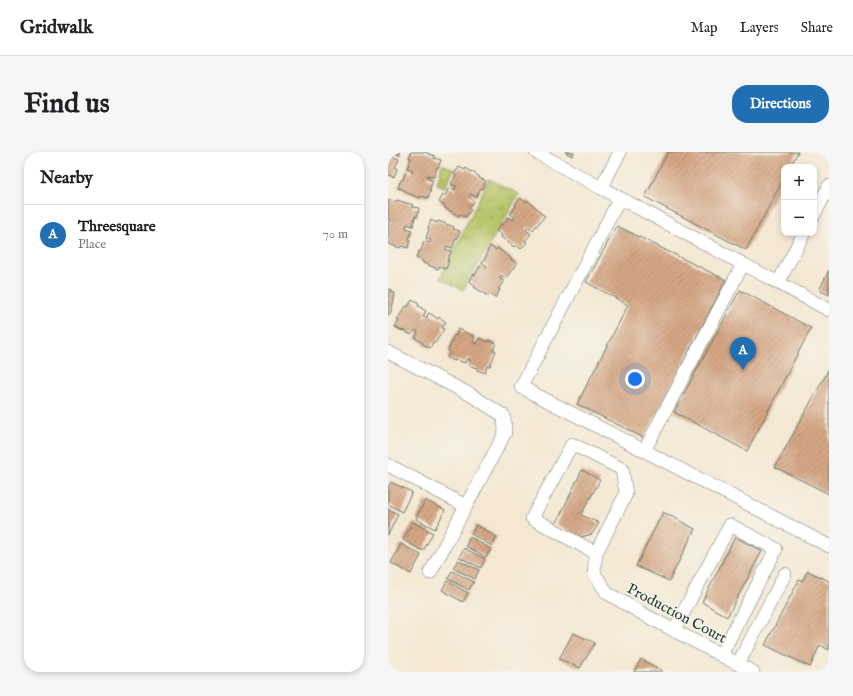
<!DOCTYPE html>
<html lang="en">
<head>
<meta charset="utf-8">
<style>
  :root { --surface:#fff; --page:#f6f6f6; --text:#202124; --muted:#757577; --line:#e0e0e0; --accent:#1f6fb2 }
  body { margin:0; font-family:"IM FELL English",serif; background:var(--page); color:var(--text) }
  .controls { position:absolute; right:12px; top:12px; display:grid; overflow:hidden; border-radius:8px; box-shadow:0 2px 6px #0003 }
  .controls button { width:36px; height:36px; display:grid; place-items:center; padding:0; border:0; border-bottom:1px solid var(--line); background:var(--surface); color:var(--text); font:20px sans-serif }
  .you { position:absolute; left:247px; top:227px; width:14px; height:14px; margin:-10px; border:3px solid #fff; border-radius:50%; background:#1a73e8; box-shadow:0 0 0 6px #1a73e833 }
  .badge { display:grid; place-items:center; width:26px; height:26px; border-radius:50%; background:var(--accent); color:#fff; font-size:13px; font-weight:700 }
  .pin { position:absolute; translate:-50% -33px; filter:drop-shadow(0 1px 2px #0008) }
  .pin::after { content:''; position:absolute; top:21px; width:14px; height:12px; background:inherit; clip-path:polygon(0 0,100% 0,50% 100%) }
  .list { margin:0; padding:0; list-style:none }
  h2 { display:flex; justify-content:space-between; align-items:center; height:52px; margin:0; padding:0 16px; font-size:17px }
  h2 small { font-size:13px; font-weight:400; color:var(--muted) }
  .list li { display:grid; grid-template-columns:26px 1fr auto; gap:12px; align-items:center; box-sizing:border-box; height:60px; padding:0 16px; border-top:1px solid var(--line) }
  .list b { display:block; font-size:15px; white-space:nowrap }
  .list p { margin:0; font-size:13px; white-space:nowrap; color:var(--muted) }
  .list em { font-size:13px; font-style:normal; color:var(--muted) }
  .map { position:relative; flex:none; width:441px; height:520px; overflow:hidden; border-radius:16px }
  header { display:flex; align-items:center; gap:24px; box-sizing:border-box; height:56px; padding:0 20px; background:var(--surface); border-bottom:1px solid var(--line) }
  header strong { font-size:19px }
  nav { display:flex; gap:22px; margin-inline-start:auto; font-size:14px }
  .intro { display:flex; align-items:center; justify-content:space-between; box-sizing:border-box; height:96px; padding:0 24px }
  h1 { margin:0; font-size:28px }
  .button { padding:10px 18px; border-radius:16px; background:var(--accent); color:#fff; font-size:14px; font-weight:700 }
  main { display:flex; gap:24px; padding:0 24px }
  aside { flex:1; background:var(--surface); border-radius:16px; box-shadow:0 2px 6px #0003 }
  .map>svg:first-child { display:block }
  .grass { fill:url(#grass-tufts); stroke:#6a804d }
  .building { fill:url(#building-hatch) }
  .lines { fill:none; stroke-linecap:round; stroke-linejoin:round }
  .minor-casing { stroke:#6a796c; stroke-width:14 }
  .minor { stroke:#fff; stroke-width:13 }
  .labels { text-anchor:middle; stroke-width:3; stroke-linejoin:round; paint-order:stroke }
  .street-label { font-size:15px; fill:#1f3d34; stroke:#f7f3e8 }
</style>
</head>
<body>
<header>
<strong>Gridwalk</strong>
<nav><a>Map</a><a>Layers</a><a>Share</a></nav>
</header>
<div class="intro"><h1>Find us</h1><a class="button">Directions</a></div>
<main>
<aside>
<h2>Nearby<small></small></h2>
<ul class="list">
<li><span class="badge">A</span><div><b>Threesquare</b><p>Place</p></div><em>70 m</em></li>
</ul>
</aside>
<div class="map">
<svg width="441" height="520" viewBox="0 0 441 520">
  <defs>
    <pattern id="grass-tufts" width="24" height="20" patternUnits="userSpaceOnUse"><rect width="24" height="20" fill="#b6c466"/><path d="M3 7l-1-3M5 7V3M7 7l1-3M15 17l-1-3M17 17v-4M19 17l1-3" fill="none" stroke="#93a055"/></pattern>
    <pattern id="building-hatch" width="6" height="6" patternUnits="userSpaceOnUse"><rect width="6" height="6" fill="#d6a785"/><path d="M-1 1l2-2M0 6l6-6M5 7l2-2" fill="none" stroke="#ad896e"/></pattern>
  </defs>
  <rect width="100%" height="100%" fill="#f7f3e8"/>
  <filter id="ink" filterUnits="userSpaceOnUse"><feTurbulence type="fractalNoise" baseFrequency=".025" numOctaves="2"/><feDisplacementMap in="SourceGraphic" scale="8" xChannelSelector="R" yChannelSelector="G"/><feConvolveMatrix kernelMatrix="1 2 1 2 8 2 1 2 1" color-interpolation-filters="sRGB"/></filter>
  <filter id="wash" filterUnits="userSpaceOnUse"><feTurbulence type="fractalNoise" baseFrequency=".012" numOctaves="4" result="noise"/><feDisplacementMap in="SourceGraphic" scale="16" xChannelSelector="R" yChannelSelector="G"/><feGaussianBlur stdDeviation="0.9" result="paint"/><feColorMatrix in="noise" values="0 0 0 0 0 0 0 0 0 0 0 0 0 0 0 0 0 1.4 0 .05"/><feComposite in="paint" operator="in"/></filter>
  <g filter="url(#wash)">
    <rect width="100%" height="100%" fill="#f4e8d3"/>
    <path class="grass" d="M54,12L66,17L57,35L49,32Z
      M101,27L131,42L75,138L52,126Z"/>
    <g id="blocks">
      <path class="building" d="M0,0H12V3L6,1L5,5L11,7L7,16L9,17L6,25L0,23Z
        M23,0H36L47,4L46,6L53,8L50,16L49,15L46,25L40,23L39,26L45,29L41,38H43L40,46L33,44L32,46L17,40V38L10,36L13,28H15L18,19L24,21L25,18L19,16L23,6H21Z
        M177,0H186L184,4Z
        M280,0H410L402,15H396V26L358,98L257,45Z
        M71,15L77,18L78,16L92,25L91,26L98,29L94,37L93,36L88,45L83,42L81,45L86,49L81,57L83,58L78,65L72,62L71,64L57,56V54L51,50L55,43L57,44L61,35L67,38L68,34L63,32L68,23L66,22Z
        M132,46L138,50L139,48L152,59L151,60L157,64L145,78L140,75L138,78L143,82L137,89L139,90L133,97L128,93L126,95L113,85L114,83L108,79L113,72L115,73L120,65L125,68L127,65L122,62L128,54L127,53Z
        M1,48L8,50L9,48L25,53L24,55L31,56L29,65L27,64L25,74L19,72L18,76L24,78L21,87L22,88L20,96L13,94L12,96L0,92V71H2L3,68L0,67V52Z
        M43,68L49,71L50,69L66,75L65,77L72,79L69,87L68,86L64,96L58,94L57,97L63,99L59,109H61L58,117L51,114L50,117L35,111V109L28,106L31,99H33L36,89L42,91L43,88L38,86L41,77L40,76Z
        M229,74L338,128L256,286L189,252L240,153L198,130Z
        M102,94L108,98L109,96L123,106L122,107L129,111L118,126L113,123L111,126L116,129L110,137L112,138L107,146L102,142L100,144L86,135L87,133L81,129L85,122L87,123L92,114L97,117L99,114L94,111L99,103L98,102Z
        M441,118V143L431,138Z
        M0,137L4,138L3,140L7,141L6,148L2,163H0Z
        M352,138L423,176L359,299L286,260Z
        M24,148L31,152L30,154L38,159L35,165L38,166L41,161L50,167L51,165L58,170L54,176L56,177L47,191L45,190L42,196L34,192L35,191L27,186L30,180L27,178L23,183L15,178L14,179L7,175L11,169L9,168L18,154L20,155Z
        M70,177L87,185L85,190L88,192L91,186L100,190V188L108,191L105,198L108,199L102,214H99L97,221L89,218V216L80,213L82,207L79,206L77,211L68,208L67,209L59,206L62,200L60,199L66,183L68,184Z
        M441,217V342L387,315Z
        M194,318L212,328L193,363L211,371L204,382L193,385L168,372Z
        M3,330L24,340L14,360L0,352V335Z
        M37,348L57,358L47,377L28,367Z
        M0,357L10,362L0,383Z
        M275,360L307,377L281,429L248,414Z
        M25,370L45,381L35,399L15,388Z
        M88,373L109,385L104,394L83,382Z
        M82,385L103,397L98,405L78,394Z
        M347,385L374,399L339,465L314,450Z
        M13,392L33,403L23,422L3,411Z
        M76,396L97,407L93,416L71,405Z
        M70,408L91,418L87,427L65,416Z
        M64,419L86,430L81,438L60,427Z
        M420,419L441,429V498L432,493L422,515L377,493L411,428L414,429Z
        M59,429L80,441L75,450L54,438Z
        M185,481L207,491L192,516L171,507Z
        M253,507L274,519L273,520H246Z"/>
    </g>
  </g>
  <g filter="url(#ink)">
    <use href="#blocks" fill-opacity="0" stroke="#6a796c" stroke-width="1"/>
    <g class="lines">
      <g class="minor-casing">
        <path id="minor" d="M148,0L213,36
          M232,0L213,36L441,158
          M232,46L133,235L441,394
          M426,63L441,34
          M390,131L416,81
          M0,200L83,243L116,264L117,281L42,421
          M256,299L355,112
          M0,313L78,354
          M208,401L144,366L184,292L234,317L238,342L208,401L206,421L219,441L255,462L365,520
          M286,478L342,373L388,397L333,503
          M350,512L397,422"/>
      </g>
      <use href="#minor" class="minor"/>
    </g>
  </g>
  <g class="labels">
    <g class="street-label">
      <text transform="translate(289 461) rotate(28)" y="5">Production Court</text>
    </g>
  </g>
</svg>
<div class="controls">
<button>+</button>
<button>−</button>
</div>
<div class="you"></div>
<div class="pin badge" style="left:355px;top:218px">A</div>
</div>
</main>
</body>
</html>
